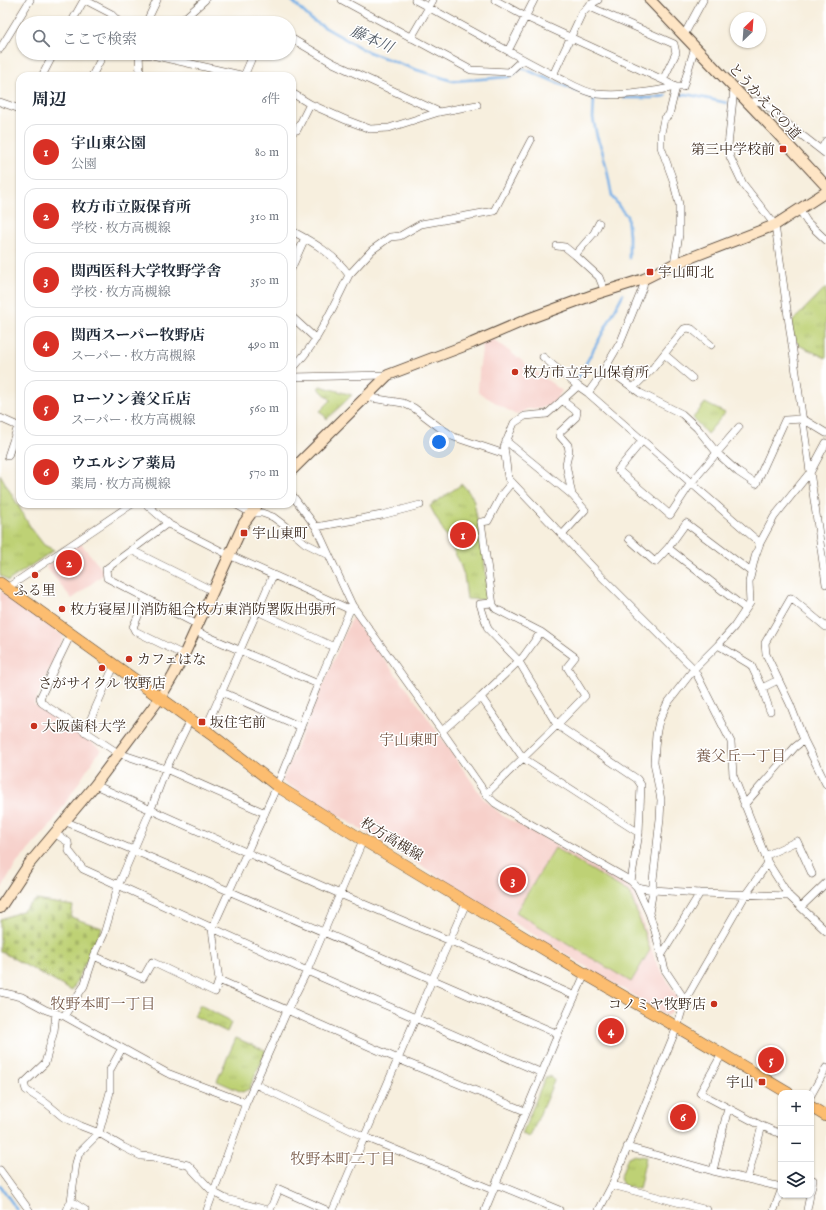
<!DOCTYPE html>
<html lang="ja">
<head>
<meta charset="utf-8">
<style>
  :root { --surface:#fff; --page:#f6f6f7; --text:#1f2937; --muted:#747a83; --line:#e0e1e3; --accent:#d93025 }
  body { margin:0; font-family:"IM FELL English","Noto Serif JP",serif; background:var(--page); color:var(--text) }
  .controls { position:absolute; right:12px; bottom:12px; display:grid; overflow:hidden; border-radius:8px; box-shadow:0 1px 3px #0004 }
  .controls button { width:36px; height:36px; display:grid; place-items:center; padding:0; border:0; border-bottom:1px solid var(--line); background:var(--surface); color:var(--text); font:20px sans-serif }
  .compass { position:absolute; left:730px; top:12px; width:36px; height:36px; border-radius:50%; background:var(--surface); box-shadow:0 1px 3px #0004; rotate:25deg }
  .you { position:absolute; left:439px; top:442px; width:14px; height:14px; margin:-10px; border:3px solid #fff; border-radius:50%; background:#1a73e8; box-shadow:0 0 0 6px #1a73e833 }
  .badge { display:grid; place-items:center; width:26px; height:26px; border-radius:50%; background:var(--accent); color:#fff; font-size:13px; font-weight:700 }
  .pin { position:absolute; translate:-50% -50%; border:2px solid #fff; box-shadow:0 1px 4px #0006 }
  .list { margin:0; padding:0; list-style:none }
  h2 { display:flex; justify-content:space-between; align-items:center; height:52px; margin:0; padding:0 16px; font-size:17px }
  h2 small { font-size:13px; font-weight:400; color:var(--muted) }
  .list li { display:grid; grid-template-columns:26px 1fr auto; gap:12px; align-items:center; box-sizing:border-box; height:56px; margin:0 8px 8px; padding:0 8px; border:1px solid var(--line); border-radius:12px }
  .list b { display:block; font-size:15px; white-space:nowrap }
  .list p { margin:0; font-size:13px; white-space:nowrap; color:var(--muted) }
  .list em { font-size:13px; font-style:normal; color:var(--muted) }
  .icon { flex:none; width:22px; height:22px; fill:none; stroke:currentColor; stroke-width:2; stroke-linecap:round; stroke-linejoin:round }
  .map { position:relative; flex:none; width:826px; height:1210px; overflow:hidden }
  .search { position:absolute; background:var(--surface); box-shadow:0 1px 3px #0004; left:16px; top:16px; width:280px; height:44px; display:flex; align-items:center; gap:10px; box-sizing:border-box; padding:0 14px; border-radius:22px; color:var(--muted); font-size:15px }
  .panel { position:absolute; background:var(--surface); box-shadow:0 1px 3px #0004; left:16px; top:72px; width:280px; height:436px; border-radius:12px }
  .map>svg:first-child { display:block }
  .built { fill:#f7d0ca }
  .cemetery { fill:url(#cemetery-stones); stroke:#7c7e4a }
  .park { fill:url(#park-tufts); stroke:#7c7e4a }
  .pitch { fill:#bed175; stroke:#7c7e4a }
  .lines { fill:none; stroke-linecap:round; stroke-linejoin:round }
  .stream { stroke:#77b0e7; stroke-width:2.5 }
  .street-casing { stroke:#57483b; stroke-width:8 }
  .secondary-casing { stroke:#57483b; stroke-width:12 }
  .primary-casing { stroke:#57483b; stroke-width:12 }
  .street { stroke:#fff; stroke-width:7 }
  .secondary { stroke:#fee5c5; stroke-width:10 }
  .primary { stroke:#fcbd6f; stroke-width:11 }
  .poi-dot { fill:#c8321e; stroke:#fff; stroke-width:1.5 }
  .labels { text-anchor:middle; stroke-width:3; stroke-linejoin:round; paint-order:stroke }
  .street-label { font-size:14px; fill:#3b2a1e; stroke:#fff }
  .poi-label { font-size:14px; fill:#3b2a1e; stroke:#fff; text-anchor:start }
  .water-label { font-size:15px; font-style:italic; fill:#505964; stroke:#fff }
  .neighbourhood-label { font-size:15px; fill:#765947; stroke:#fff }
</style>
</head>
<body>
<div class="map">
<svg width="826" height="1210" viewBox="0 0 826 1210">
  <defs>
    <pattern id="cemetery-stones" width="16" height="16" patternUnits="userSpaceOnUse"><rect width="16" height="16" fill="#bed175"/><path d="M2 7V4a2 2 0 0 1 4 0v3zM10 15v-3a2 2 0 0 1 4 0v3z" fill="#a4b465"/></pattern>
    <pattern id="park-tufts" width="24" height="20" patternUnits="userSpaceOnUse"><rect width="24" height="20" fill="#bed175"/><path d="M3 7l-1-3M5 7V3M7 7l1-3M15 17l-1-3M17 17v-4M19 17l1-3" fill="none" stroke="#a4b465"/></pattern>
  </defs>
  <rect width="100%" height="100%" fill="#fff"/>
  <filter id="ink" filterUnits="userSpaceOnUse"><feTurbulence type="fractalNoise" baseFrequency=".025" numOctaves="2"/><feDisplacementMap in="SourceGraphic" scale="8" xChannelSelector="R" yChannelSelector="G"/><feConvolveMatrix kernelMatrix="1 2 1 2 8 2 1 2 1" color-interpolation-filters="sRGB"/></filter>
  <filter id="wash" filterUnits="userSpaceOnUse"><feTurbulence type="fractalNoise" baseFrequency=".012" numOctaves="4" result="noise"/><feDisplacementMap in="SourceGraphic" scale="16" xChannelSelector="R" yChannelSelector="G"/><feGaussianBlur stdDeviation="0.9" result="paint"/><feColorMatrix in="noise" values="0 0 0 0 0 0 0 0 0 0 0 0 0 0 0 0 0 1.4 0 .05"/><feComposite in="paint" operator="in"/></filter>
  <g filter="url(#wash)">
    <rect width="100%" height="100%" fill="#f7efde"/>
    <path class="built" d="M493,339L562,391L554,402L545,407L527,409L516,415L478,392L479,371L483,343Z
      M78,540L105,573L72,599L46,567Z
      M0,590L64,636L34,704L101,749L50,826L17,863L0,891Z
      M352,617L416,701L483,798L503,816L536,833L632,889L655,960L678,998L672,1012L667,1016L282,781Z"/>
    <path class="cemetery" d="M36,900L73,906L71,917L102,928L72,991L0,951V921L1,919L22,911Z"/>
    <path class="park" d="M826,287V358L792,342L789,325Z
      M320,386L352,395L327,419L320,411L331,400L318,388Z
      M705,403L725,413L707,434L693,418Z
      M0,474L31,528L44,545L54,550L8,581L0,575Z
      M462,484L472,496L474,502L483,550L489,600L467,599L464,575L458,559L430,506Z
      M200,1005L229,1020L231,1023L227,1032L194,1016Z
      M236,1038L266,1051L249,1089L242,1092L217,1081Z
      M551,1076L554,1081L530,1137L522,1134L545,1078Z
      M633,1155L646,1157L639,1189L624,1186L620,1179L628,1157Z"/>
    <path class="pitch" d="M555,848L630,893L650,950L631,982L516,912Z"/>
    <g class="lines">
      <path class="stream" d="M291,0L312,20L366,51L414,69L453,81L509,77L522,68L579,92
        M583,94L594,98L593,118L597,137L602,150L607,170L612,196L620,208L627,216L629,235V258
        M682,95L686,94L727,103
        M594,98H607
        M624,98H652L666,96
        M578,378L608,323L623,294
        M0,1185L17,1210"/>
    </g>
  </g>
  <g filter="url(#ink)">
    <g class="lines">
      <g class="street-casing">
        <path id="street" d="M85,0L110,13L120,23
          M342,0L471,70L509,72L523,59
          M415,0C462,25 508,52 555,76C568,82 582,92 597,94C622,97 651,92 676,87
          M495,0L526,17L663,80L676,87
          M588,6L674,44L676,53L663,80
          M71,23L84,0
          M146,23L157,0
          M179,23L205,0
          M684,35L703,0
          M289,37L333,63L439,112
          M411,38L433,0
          M0,49L30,0
          M508,51L534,0
          M139,53L140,76
          M140,54L152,55L245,76
          M553,75L582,13L588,6L598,0
          M42,76L54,53
          M92,76L104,53
          M244,76L254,53
          M734,89L728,146L730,157L743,184L775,225L826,584
          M292,93L310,104L346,120L370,129L389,128L439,112L477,105
          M0,102L20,109
          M747,103L758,101L765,104L790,126L826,154
          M292,131L297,130L310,104
          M821,150L826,141
          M799,209L807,222L826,240
          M599,223L594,233L575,255L599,277L605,292
          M292,231C313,242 335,255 349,275C337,299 326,324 311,346C305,355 298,362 292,370
          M557,246L565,247L575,255
          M674,264L679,235V204L673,180L661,147V133L664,119L669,115L676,87H683L695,47
          M292,267L305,238
          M349,275L372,250L390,237L400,236L421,224L494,211L531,140
          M292,317L316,339
          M664,354L692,378
          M543,357L578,386
          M606,368L640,393L682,414L697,428L717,453L738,472L756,484L785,420L803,419L826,433
          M292,377L388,375
          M633,388L653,368L684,329L688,328L692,329L711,345
          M588,393L601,375L621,341L643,287L644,279
          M365,397L403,403L414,408L439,427L454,437L505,454
          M562,400L577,412L576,417L560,432V436L568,445L569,451L566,464L572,495
          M0,418L20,427
          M506,441L572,495L585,510L562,535
          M642,441L618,470L670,515L691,483L739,427
          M8,456L18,426
          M292,495L316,527L352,605L442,731L486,794L495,803L518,817L631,881L637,887L649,913L655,931L665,970L685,1000
          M146,504L170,525L229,555L351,610
          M235,504L251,513H262L273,517L285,526L305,543L329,555
          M168,523L106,569L107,578L198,625
          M316,527L382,515L420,505
          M629,539L655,562L668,548
          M131,550L213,591
          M7,588L132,504
          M146,599L133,627L135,631L184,655
          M493,603L480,604L488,629L518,660L557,725L637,779L641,785L639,833L631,881
          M746,609L668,548L686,523L751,572
          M257,611L334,647
          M195,631L318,684
          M73,636L68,640L40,698L42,703L118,753L166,769L265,813
          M718,645L751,665L762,688L778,680
          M762,688L770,711
          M222,692L301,727
          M481,697L523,758L639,833
          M205,730L273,575
          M442,731L481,697L523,657L541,632
          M85,732L114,666
          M804,740L790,704L766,654L765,643L791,598L826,627
          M95,785L340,894L479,953L575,996
          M486,794L557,725L585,696L567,667L575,657L541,632L496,609L493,605L481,522L488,521L503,493L512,482
          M744,805L795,747L804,740L826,784
          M64,821C230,890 393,963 558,1034
          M54,833L68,842L69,851L83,869L307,971L542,1073
          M765,856L797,841L812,874
          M768,863L789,896
          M637,887L653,890L700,893L789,896L826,931
          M801,907L826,883
          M649,913L653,890V880L660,819L661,800L654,762L656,735L659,721L667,704L694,669L601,576L508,478L504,447L514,423L525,416L547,414L578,386L588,393L760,543
          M94,956L143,978L152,962L215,992L219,980L212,929L277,786L318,684L352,605
          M661,956L700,893
          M219,980L398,1059L525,1111
          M0,992L22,997L46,1010L64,1016L167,1073L246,1103
          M56,1013L54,1031L45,1063L24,1083L26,1090L46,1103L63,1117L81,1126L99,1133L123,1147L141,1156L153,1157L188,1165L213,1192L226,1199L267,1210
          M64,1016L84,986L94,956L104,934L118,886L151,809L166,769L190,720
          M722,1054L700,1093L762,1126L781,1134
          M255,1084L365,1137L493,1190
          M811,1095L826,1068
          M627,1147L713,1171L781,1187
          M0,1170L29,1210
          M713,1171L728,1108
          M747,1179L762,1126
          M811,1180H813L811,1190
          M496,1184L559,1210
          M612,1185L707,1210
          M67,1210L71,1201
          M85,1210L71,1201L76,1163L79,1153L99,1133L110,1092V1070L122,1048
          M207,1210L246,1103L288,1009L307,971L363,840
          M270,1210L279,1189L326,1210
          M333,1210L432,980L467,901
          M485,1210L558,1034L585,974
          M599,1210L612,1185L677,1027L685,1000L746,894L768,863L733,775L731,742L694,669L718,645L734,627L750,603L749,582L755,557L760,543L774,517L811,471L826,443
          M774,1210L781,1191
          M807,1210L810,1195"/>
      </g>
      <g class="secondary-casing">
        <path id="secondary" d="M650,0L777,133L826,186
          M292,470L388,375L472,343L528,319L593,295L644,279L674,264L775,225L826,192
          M0,908L29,864L95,785L160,698L173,676L184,655L244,523L258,504"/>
      </g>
      <g class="primary-casing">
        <path id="primary" d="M0,583L212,735L277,786L363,840L585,974L677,1027L788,1093
          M811,1107L826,1116"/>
      </g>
      <use href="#street" class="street"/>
      <use href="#secondary" class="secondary"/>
      <use href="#primary" class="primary"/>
    </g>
  </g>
  <g class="poi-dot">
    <rect x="779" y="145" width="8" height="8" rx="2"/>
    <rect x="646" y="268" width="8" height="8" rx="2"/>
    <circle cx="515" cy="372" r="4"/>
    <rect x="240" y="529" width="8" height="8" rx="2"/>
    <circle cx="35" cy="575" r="4"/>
    <circle cx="62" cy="609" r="4"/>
    <circle cx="129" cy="659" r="4"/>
    <circle cx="102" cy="668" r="4"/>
    <rect x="198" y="718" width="8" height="8" rx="2"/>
    <circle cx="34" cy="726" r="4"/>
    <circle cx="714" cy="1004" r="4"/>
    <rect x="758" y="1078" width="8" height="8" rx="2"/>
  </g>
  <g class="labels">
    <g class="street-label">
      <text transform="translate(765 101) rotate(47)" y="5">とうかえでの道</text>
      <text transform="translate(392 839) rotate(31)" y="5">枚方高槻線</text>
    </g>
    <g class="poi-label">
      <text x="775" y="154" text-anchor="end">第三中学校前</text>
      <text x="658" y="277">宇山町北</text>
      <text x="523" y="377">枚方市立宇山保育所</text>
      <text x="252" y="538">宇山東町</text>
      <text x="35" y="595" text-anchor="middle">ふる里</text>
      <text x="70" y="614">枚方寝屋川消防組合枚方東消防署阪出張所</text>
      <text x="137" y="664">カフェはな</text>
      <text x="102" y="688" text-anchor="middle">さがサイクル 牧野店</text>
      <text x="210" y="727">坂住宅前</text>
      <text x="42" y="731">大阪歯科大学</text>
      <text x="706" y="1009" text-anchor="end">コノミヤ牧野店</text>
      <text x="754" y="1087" text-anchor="end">宇山</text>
    </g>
    <g class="water-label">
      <text transform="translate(372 39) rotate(24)" y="5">藤本川</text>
    </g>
    <g class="neighbourhood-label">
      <text x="409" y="745">宇山東町</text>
      <text x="741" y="761">養父丘一丁目</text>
      <text x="103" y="1009">牧野本町一丁目</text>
      <text x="343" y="1164">牧野本町二丁目</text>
    </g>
  </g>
</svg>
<div class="controls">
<button>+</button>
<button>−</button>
<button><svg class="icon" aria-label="layers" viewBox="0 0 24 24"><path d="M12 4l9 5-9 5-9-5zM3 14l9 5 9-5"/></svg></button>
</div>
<svg class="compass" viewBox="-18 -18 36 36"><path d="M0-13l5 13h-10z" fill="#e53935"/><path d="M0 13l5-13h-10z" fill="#747a83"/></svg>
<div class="you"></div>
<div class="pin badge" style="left:463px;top:535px">1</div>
<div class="pin badge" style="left:69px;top:563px">2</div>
<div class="pin badge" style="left:513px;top:880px">3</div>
<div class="pin badge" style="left:611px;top:1031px">4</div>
<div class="pin badge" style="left:771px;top:1060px">5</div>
<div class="pin badge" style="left:683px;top:1117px">6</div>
<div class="search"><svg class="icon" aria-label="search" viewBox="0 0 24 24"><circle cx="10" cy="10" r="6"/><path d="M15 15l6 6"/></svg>ここで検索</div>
<section class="panel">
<h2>周辺<small>6件</small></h2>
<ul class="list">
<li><span class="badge">1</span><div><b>宇山東公園</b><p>公園</p></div><em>80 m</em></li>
<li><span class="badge">2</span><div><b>枚方市立阪保育所</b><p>学校 · 枚方高槻線</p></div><em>310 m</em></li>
<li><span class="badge">3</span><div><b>関西医科大学牧野学舎</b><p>学校 · 枚方高槻線</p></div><em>350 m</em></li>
<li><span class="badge">4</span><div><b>関西スーパー牧野店</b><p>スーパー · 枚方高槻線</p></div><em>490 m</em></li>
<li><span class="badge">5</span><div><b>ローソン養父丘店</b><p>スーパー · 枚方高槻線</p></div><em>560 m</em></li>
<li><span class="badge">6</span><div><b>ウエルシア薬局</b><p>薬局 · 枚方高槻線</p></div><em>570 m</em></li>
</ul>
</section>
</div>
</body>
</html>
